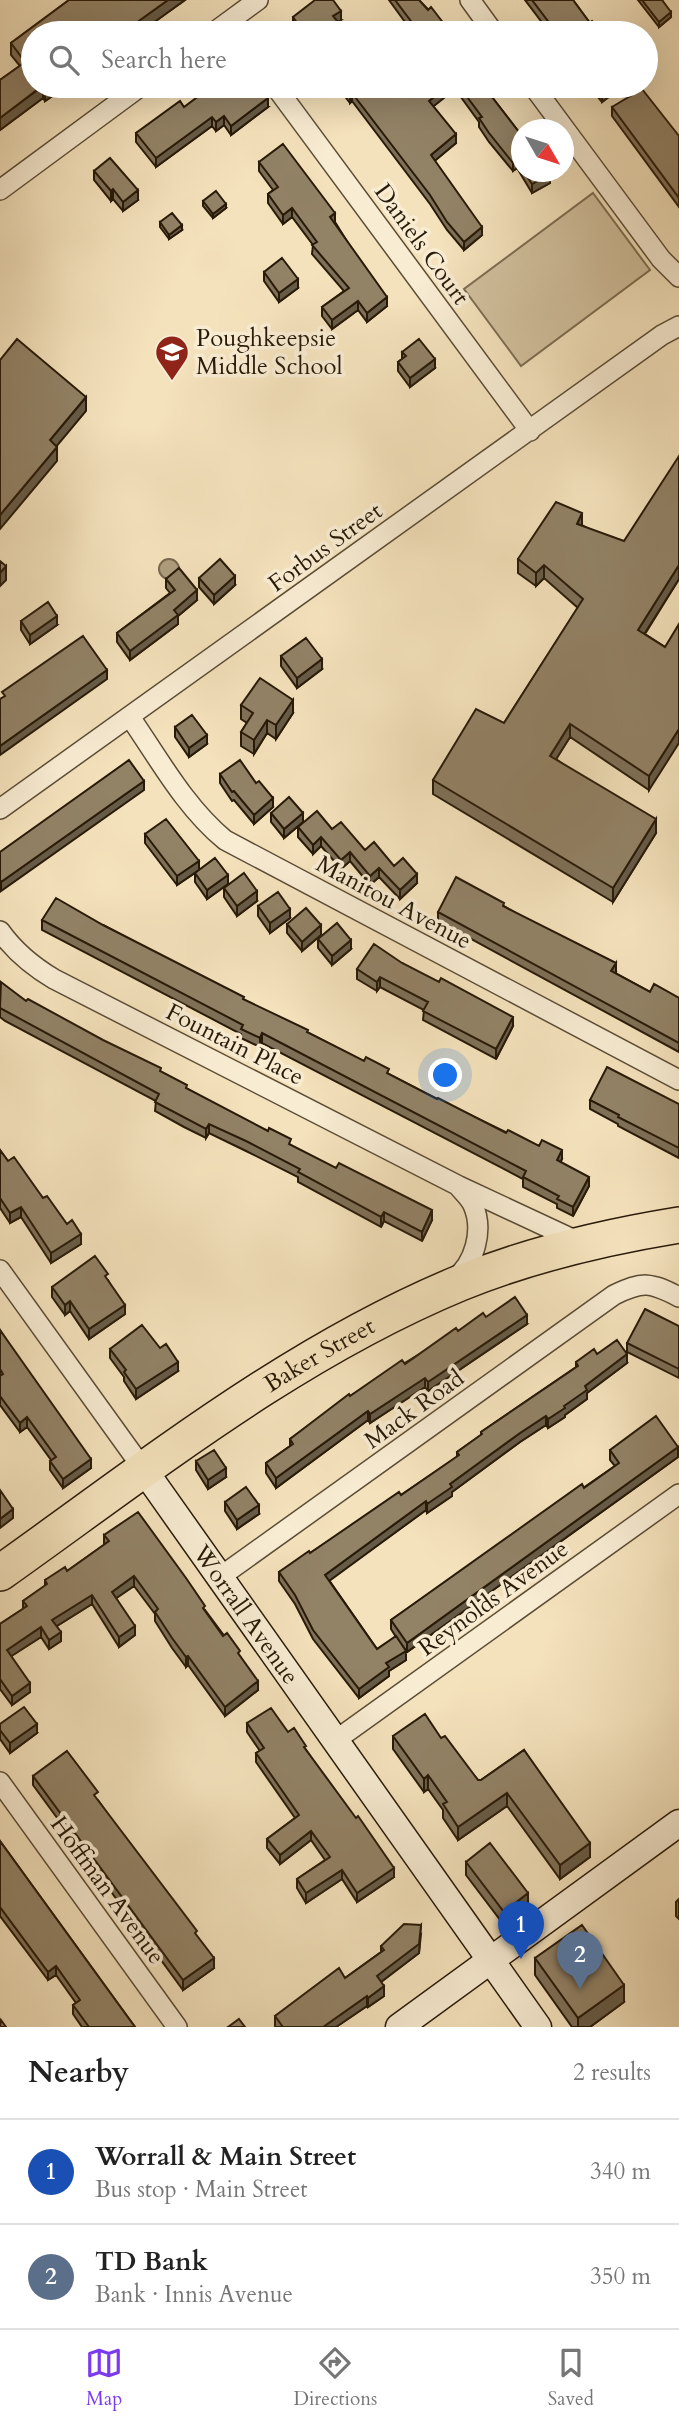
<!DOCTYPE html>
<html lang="en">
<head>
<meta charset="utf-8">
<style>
  :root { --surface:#fff; --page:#f6f6f6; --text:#222; --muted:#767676; --line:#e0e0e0; --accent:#7c3aed }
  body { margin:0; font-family:Cardo,serif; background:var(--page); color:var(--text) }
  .compass { position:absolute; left:511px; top:119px; width:63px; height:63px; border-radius:50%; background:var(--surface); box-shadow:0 7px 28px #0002; rotate:129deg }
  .you { position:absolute; left:446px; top:1076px; width:24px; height:24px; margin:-18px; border:5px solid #fff; border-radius:50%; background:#1a73e8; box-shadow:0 0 0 10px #1a73e833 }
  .badge { display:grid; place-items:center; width:46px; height:46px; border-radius:50%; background:var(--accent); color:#fff; font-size:23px; font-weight:700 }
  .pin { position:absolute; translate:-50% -58px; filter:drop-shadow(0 2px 4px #0008) }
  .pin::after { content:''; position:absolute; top:37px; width:24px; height:21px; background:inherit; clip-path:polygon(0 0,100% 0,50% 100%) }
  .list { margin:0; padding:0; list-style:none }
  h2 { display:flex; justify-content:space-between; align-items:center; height:91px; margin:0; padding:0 28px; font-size:30px }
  h2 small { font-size:23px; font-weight:400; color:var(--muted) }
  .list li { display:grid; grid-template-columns:46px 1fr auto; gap:21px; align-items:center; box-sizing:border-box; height:105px; padding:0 28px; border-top:2px solid var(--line) }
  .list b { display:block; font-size:26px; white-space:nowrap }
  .list p { margin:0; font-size:23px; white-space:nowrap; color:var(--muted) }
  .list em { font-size:23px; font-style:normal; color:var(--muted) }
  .icon { flex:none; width:38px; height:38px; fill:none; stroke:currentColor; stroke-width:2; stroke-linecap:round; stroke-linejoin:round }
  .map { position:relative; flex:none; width:679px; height:2027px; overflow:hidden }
  .search { position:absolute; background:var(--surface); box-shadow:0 7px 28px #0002; left:21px; right:21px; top:21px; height:77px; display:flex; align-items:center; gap:18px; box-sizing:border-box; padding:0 24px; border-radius:38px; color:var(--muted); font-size:26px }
  .sheet { height:301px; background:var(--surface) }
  nav { display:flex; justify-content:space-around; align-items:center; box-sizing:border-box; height:98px; border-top:2px solid var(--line); background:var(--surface); font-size:19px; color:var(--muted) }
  nav a { display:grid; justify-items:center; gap:4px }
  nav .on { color:var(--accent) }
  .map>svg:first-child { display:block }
  .green { fill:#d1c09d; stroke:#7c6d52; stroke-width:2 }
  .water { fill:#af9e7f; stroke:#79694f; stroke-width:2 }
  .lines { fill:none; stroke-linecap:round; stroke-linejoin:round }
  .street-casing { stroke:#5b4c35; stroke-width:22 }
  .secondary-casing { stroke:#281a08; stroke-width:29 }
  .highway-casing { stroke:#281a08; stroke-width:38 }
  .street { stroke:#f8ecd3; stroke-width:19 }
  .secondary { stroke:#f8ecd3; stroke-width:26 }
  .highway { stroke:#f4e2bc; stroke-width:35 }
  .wall { fill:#7e7058; stroke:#281a08; stroke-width:2 }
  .shaded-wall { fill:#665b47; stroke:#281a08; stroke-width:2 }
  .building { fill:#928266; stroke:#281a08; stroke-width:2 }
  .labels { text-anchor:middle; stroke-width:7; stroke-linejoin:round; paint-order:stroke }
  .street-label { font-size:24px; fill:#281a08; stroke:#f8ecd3 }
  .poi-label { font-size:24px; fill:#281a08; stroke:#f8ecd3; text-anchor:start }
</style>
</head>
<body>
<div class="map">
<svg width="679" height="2027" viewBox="0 0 679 2027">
  <rect width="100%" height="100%" fill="#f4e2bc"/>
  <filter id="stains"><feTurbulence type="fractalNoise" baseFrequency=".00286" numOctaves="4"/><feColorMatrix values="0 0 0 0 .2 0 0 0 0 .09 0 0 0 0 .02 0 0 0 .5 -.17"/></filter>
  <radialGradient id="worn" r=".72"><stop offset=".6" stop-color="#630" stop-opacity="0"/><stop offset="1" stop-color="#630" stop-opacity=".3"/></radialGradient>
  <path class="green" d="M593,193L650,270L521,366L464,289Z"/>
  <path class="water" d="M159 569a10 10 0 1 1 20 0a10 10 0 1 1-20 0Z"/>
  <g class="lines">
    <g class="street-casing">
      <path id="street" d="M470,0L494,33
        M213,33L258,0
        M275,86L530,431
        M533,86L661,259L679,277
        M0,190L141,86
        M130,717C159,759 185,807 225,840L679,1080
        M0,809L662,335L679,326
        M0,931C15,952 32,966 54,979L459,1186L579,1242
        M0,1270L144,1470
        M453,1280C475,1264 484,1230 473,1205C470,1198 463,1192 459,1187
        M220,1577L614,1295C643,1281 650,1282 679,1297
        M336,1740L679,1494
        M0,1782L177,2027"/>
    </g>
    <g class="secondary-casing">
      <g id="secondary">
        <path id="s1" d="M144,1470L538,2027"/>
        <path d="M399,2027L679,1823"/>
      </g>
    </g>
    <g class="highway-casing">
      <g id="highway">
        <path id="s2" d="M0,1573C148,1468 291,1353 460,1283C529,1255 605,1237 679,1225"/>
      </g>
    </g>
    <use href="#street" class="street"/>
    <use href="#secondary" class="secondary"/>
    <use href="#highway" class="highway"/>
  </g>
  <path class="wall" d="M69,0H185L139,33L33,86H67L45,101L43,98L0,130V80L20,66L11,55V43Z
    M389,0H419L451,33H413Z
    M525,0H573L590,23L601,33H550Z
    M638,0H662L671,17L659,27Z
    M293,17L341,20L338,22V32L336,33H298L293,26Z
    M337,86H489V93L522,136V172H548L550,183L532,193L517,168L513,171L489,142L479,127V122L455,89L433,106L456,143L434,161L482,235L464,250L447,230L430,204L352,101L350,103Z
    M589,86H623L602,102Z
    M184,107H268L231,135L224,125L216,131L212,126L156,167L136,142V133Z
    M612,107L679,136V207L612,116Z
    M259,162L335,222L387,306L367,322L358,310L332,329L322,316V307L344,291L312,254L313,245L292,217L283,224L268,203V194L273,190L259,171Z
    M94,171L138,200L123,211L113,199L111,201L94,180Z
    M203,201L226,208L213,218L203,206Z
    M160,222L182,230L169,239L160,227Z
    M264,272L298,288L279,302L264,281Z
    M402,352L435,368L410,387L398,371V362L402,359Z
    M582,525L679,579L645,634L665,647L649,790L570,737L556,759L656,833L613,902L433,794V780L504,723L578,608L544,578L536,586L518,573V559Z
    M199,578L235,585L214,604L199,587Z
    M166,579L197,600L178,616V624L130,660L117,642V633L170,593L166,588Z
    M21,621L57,625L30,644L21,630Z
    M281,656L322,669L297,688L281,666Z
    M241,705L293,713L276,739L267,733L254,754L241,746V732L247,723L241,719Z
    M175,727L207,744L189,757L175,737Z
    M220,774L273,807L254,824L234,800L232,801L220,783Z
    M271,813L303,822L284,838L271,822Z
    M298,827L332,829L365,850L394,866L417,883L400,899L379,877L370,885L350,861L341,869L321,846L313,854L298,837Z
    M145,834L199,870L228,884L207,899L195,882V873L177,885L145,843Z
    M224,888L257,901L237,916L224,897Z
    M258,906L290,918L270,933L258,916Z
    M504,906L616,972L615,973L650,992L679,998V1052L438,921V912Z
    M42,920L103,925L244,1000L437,1099L562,1159L560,1162L589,1186L573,1216L557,1208V1204L523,1187V1179L262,1043L260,1047L241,1038V1034L42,930Z
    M287,924L321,935L302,951L287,933Z
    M318,939L351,949L332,965L318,948Z
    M402,963L513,1026L496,1059L423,1020L424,1010L380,987L377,991L357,979V969Z
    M0,983L26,1001L161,1072L187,1089L291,1146L432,1220L422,1241L384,1221L381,1227L298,1182V1177L246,1151L209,1133L206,1138L184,1127L155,1111L156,1101L5,1021L0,1017Z
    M590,1100L679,1104V1158L618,1126V1124L590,1109Z
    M0,1150L8,1161L43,1198L81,1244L51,1263L21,1217L10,1223L0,1208Z
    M108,1280L125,1314L89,1339L70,1311L65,1315L52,1297V1287Z
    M486,1317L527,1324L428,1391L425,1387L370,1423L368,1420L276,1488L266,1473V1463L290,1446V1439L350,1396L458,1331Z
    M679,1326V1378L627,1352V1343Z
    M0,1330L91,1468L63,1488L50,1470V1461L51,1460L27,1427L20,1432L0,1405Z
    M110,1349L178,1371L136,1399L124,1381V1377L110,1358Z
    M597,1354L627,1363L587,1393V1399L565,1415V1417L548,1428L546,1425L520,1442L452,1492V1496L427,1513L426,1510L329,1580L377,1649L396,1637L391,1629V1620L615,1466L610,1460V1450L678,1457L407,1652L402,1645L406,1660L389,1671V1676L359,1698L313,1639L295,1604L279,1581V1572L310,1553L401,1495L457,1457V1452L481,1435V1432L576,1367V1362Z
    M196,1461L226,1477L208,1489L196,1470Z
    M225,1502L259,1514L237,1529L225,1511Z
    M104,1535L205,1610L240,1657L258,1690L225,1716L188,1665L186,1667L172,1648L155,1621V1614L134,1586L116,1598L135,1635L119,1647L92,1604L57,1626L61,1641L49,1649L41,1637L11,1656L30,1692L12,1705L0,1689V1624L23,1609V1601L45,1586V1580L67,1571L104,1545Z
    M247,1723L288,1732L306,1750L394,1877L357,1902L342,1879L306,1903L297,1888V1879L325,1860L311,1840L280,1864L267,1848V1839L295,1818L256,1762V1753L260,1751L247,1732Z
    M0,1724L37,1733L10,1753L0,1739Z
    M393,1736L441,1738L478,1780H481L524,1750L590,1857L560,1879L507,1806L458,1840L443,1818V1810L428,1789L424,1792L393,1749Z
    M33,1776L98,1800L214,1968L183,1990L33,1785Z
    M0,1841L135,2027H82L73,2014V2005L76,2003L56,1975L48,1980L0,1916Z
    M466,1862L528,1907L504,1925L466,1875Z
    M679,1899V1919L676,1916V1902Z
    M421,1934L419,1953L381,1982L384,1996L368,2007L367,2006L336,2027H276L275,2026V2016L345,1978L381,1952V1946Z
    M535,1958L624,2002L590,2027H572L535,1975Z"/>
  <path class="shaded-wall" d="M168,0H185L139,33H122Z
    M341,11V20L333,26V16Z
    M671,12V17L659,27V22Z
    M338,22V32L336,33H324Z
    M43,86V98L0,130V118Z
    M50,86H67L45,101V89Z
    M448,86H455V89L429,110V101Z
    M611,86H623L602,102V93Z
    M352,93V101L350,103V95Z
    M268,98V107L231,135V126Z
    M224,116V125L216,131V122Z
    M212,117V126L156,167V158Z
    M456,134V143L431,164V155Z
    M517,159V168L513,171V163Z
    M550,174V183L532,193V184Z
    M113,189V199L111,201V191Z
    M138,190V200L123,211V202Z
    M226,204V208L213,218V214Z
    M292,208V217L283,224V215Z
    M335,213V222L330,226V217Z
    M182,225V230L169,239V235Z
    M482,227V235L464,250V242Z
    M298,279V288L279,302V293Z
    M387,297V306L367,322V313Z
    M358,301V310L332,329V320Z
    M435,359V368L410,387V378Z
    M86,397V411L50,454V440Z
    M57,447V461L0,529V515Z
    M582,513V526L577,524Z
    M544,565V578L536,586V573Z
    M679,565V579L638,644V630Z
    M6,566V580L0,586V573Z
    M235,576V585L214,604V595Z
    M197,590V600L178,616V624L130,660V651L174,610Z
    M57,616V625L30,644V635Z
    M322,659V669L297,688V678Z
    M107,670V679L0,755V746Z
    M293,700V713L276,739V725Z
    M267,720V733L254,754V740Z
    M570,724V737L550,769V756Z
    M679,729V743L649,790V776Z
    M207,735V744L189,757V748Z
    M144,781V790L1,891V882Z
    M273,798V807L254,824V815Z
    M303,813V822L284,838V829Z
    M656,819V833L613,902V888Z
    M321,837V846L313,854V845Z
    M350,852V861L341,869V860Z
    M199,861V870L177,885V876Z
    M379,868V877L370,885V876Z
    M417,874V883L400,899V890Z
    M228,875V884L207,899V890Z
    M257,891V901L237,916V906Z
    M290,909V918L270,933V923Z
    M321,925V935L302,951V942Z
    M351,940V949L332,965V956Z
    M616,963V972L611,980V971Z
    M380,977V987L377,991V982Z
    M513,1017V1026L496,1059V1049Z
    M262,1033V1043L260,1047V1038Z
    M209,1124V1133L206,1138V1129Z
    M562,1150V1159L557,1170V1160Z
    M589,1177V1186L573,1216V1207Z
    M21,1207V1217L10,1223V1213Z
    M432,1210V1220L422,1241V1232Z
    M384,1212V1221L381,1227V1217Z
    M81,1234V1244L51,1263V1253Z
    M70,1301V1311L65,1315V1305Z
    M125,1305V1314L89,1339V1329Z
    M527,1315V1324L428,1391V1382Z
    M627,1354V1363L587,1393V1399L565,1415V1417L548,1428V1419L585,1386Z
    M178,1362V1371L136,1399V1389Z
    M425,1378V1387L370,1423V1414Z
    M368,1411V1420L276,1488V1478Z
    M546,1416V1425L520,1442L452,1492V1496L427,1513V1504L450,1484L520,1433Z
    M27,1417V1427L20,1432V1423Z
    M678,1447V1457L407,1652V1643Z
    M91,1459V1468L63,1488V1479Z
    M226,1468V1477L208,1489V1480Z
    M426,1501V1510L325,1584V1575Z
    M259,1505V1514L237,1529V1520Z
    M13,1509V1518L0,1528V1519Z
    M134,1576V1586L112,1601V1592Z
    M92,1595V1604L52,1629V1620Z
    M135,1626V1635L119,1647V1637Z
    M41,1627V1637L7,1659V1650Z
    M61,1632V1641L49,1649V1640Z
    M406,1651V1660L389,1671V1676L359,1698V1689L386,1663Z
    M188,1656V1665L186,1667V1657Z
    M258,1681V1690L225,1716V1707Z
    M30,1683V1692L12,1705V1696Z
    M37,1724V1733L10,1753V1743Z
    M428,1775V1789L424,1792V1779Z
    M507,1793V1806L458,1840V1827Z
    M311,1831V1840L280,1864V1855Z
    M590,1843V1857L560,1879V1865Z
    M394,1868V1877L357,1902V1893Z
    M342,1870V1879L306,1903V1893Z
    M528,1893V1907L504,1925V1912Z
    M421,1925L419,1953L377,1985V1976Z
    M214,1958V1968L183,1990V1980Z
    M56,1966V1975L48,1980V1972Z
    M624,1985V2002L590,2027H578V2018Z
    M384,1986V1996L368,2007V1998Z
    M367,1996V2006L336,2027H323Z"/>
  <path class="building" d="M69,0H168L122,33H33V86H42L0,118V80L25,62L11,43Z
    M315,0H333L341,11L333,16L338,22L324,33H304L293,17Z
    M395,0H419L428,10L431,7L451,33H420Z
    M532,0H573L590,23L592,21L601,33H557Z
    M642,0H662L671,12L659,22Z
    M212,86H258L268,98L231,126L224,116L216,122L212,117L156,158L136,133L180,101L184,107Z
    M343,86H448L429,101L456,134L431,155L482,227L464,242L447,222L430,195L352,93L350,95Z
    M459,86H488L485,88L522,136V166L517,159L513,163L489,133L479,118L482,117Z
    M596,86H611L602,93Z
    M642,89L679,136V198L612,107Z
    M283,144L335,213L330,217L387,297L367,313L358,301L332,320L322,307L349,288L312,245L317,242L292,208L283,215L268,194L278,187L259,162Z
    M110,158L138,190L123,202L113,189L111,191L94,171Z
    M524,172H548L550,174L532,184Z
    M216,191L226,204L213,214L203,201Z
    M172,213L182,225L169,235L160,222Z
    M282,258L298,279L279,293L264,272Z
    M17,339L86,397L50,440L57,447L0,515V360Z
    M419,339L435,359L410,378L398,362L406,356L402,352Z
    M679,456V565L638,630L665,647L679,624V729L649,776L570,724L550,756L656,819L613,888L433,780L476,709L504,723L583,599L544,565L536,573L518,559L556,502L582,513L577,524L624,541Z
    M220,559L235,576L214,595L199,578Z
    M0,561L6,566L0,573Z
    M179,568L197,590L174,610L178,615L130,651L117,633L175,590L166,579Z
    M48,602L57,616L30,635L21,621Z
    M83,636L107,670L0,746V699L5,696L2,692Z
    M306,638L322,659L297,678L281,656Z
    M260,678L293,700L276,725L267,720L254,740L241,732L253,713L241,705Z
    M192,715L207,735L189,748L175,727Z
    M129,760L144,781L1,882L0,880V852Z
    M240,760L256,783L259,781L273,798L254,815L234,791L232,792L220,774Z
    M289,797L303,813L284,829L271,813Z
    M317,811L332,829L341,822L365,850L374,842L394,866L403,858L417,874L400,890L379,868L370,876L350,852L341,860L321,837L313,845L298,827Z
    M166,819L199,861L177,876L145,834Z
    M215,858L228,875L207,890L195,873Z
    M244,873L257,891L237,906L224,888Z
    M456,877L504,903L503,906L616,963L611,971L650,992L654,984L679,998V1043L438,912Z
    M278,892L290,909L270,923L258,906Z
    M56,898L103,925L244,997L243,999L308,1030L307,1032L364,1061L366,1057L389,1069L387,1073L437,1099L438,1098L506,1133L508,1130L539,1146L542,1140L562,1150L557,1160L589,1177L573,1207L557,1199L559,1196L523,1177L526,1171L262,1033L260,1038L241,1029L243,1025L42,920Z
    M306,908L321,925L302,942L287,924Z
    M337,923L351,940L332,956L318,939Z
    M374,944L402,963L439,982L441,978L513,1017L496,1049L423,1011L428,1002L380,977L377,982L357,969Z
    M1,982L26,1001L28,999L103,1040L161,1068L160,1071L187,1085L186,1088L268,1131L269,1128L291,1139L289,1144L336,1168L339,1163L432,1210L422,1232L384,1212L381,1217L298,1172L300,1169L246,1141L209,1124L206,1129L155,1102L159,1094L0,1008Z
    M607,1067L679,1104V1148L618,1117L619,1115L590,1100Z
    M0,1150L8,1161L14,1157L43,1198L47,1196L67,1224L72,1220L81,1234L51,1253L21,1207L10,1213L0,1198Z
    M95,1256L108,1274L105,1276L125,1305L89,1329L70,1301L65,1305L52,1287Z
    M515,1297L527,1315L428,1382L425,1378L370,1414L368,1411L276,1478L266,1463L293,1444L290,1439L349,1394L350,1396L402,1360L405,1364L456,1328L458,1331L483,1313L486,1317Z
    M645,1309L679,1326V1369L627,1343Z
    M142,1325L160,1348L166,1344L178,1362L136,1389L124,1372L126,1370L110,1349Z
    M0,1330L91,1459L63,1479L50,1461L56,1457L27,1417L20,1423L0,1396V1376L3,1374L0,1369Z
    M617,1340L627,1354L585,1386L587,1390L564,1406L565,1408L548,1419L546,1416L520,1433L450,1484L452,1487L427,1504L426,1501L325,1575L377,1649L396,1636L406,1651L386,1663L389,1667L359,1689L313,1630L295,1595L279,1572L309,1551L310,1553L399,1492L401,1495L459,1455L457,1452L482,1434L481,1432L578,1366L576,1362L594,1349L597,1354Z
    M656,1416L678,1447L407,1643L391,1620L582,1484L584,1488L619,1463L610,1450Z
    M214,1450L226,1468L208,1480L196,1461Z
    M246,1487L259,1505L237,1520L225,1502Z
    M0,1490L13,1509L0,1519Z
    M138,1512L186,1578L205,1606L203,1608L223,1636L227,1633L240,1651L238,1653L258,1681L225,1707L188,1656L186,1657L172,1638L155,1612L158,1609L134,1576L112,1592L135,1626L119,1637L92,1595L52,1620L61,1632L49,1640L41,1627L7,1650L30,1683L12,1696L0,1679V1624L27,1606L23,1601L47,1584L45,1580L65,1567L67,1571L109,1541L104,1535Z
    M24,1707L37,1724L10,1743L0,1730V1724Z
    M271,1708L288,1732L294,1728L306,1746L304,1747L356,1818L358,1816L394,1868L357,1893L342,1870L306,1893L297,1879L330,1857L311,1831L280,1855L267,1839L299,1815L256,1753L264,1748L247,1723Z
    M425,1714L441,1738L445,1736L478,1780H481L524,1750L590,1843L560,1865L507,1793L458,1827L443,1804L447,1802L428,1775L424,1779L393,1736Z
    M67,1751L98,1792L94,1795L197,1931L195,1933L214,1958L183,1980L33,1776Z
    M0,1841L135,2027H89L73,2005L80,2000L56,1966L48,1972L0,1907Z
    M490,1843L528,1893L504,1912L466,1862Z
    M404,1924L421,1925L419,1944L377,1976L384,1986L368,1998L367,1996L323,2027H283L275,2016L339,1968L345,1978L384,1950L381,1946Z
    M582,1925L624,1985L578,2018L535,1958Z
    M239,2019L245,2027H228Z
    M1,2020L6,2027H0Z"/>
  <defs>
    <g id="school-pin" transform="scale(1.75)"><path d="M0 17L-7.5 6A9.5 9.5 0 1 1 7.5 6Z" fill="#8f2418" stroke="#f8ecd3"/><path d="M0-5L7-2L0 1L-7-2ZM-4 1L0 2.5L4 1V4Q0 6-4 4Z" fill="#fff"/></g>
  </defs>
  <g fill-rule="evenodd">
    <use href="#school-pin" x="172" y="352"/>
  </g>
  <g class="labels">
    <g class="street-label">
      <text transform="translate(422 244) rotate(54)" y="8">Daniels Court</text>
      <text transform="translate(325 547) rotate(-36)" y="8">Forbus Street</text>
      <text transform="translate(394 902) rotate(28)" y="8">Manitou Avenue</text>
      <text transform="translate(235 1044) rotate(27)" y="8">Fountain Place</text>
      <text dy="8" stroke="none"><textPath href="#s2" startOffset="387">Baker Street</textPath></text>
      <text transform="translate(414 1409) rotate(-36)" y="8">Mack Road</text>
      <text transform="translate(493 1598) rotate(-36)" y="8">Reynolds Avenue</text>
      <text dy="8" stroke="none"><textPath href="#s1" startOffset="177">Worrall Avenue</textPath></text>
      <text transform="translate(108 1890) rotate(54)" y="8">Hoffman Avenue</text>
    </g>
    <g class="poi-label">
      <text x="196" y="346">Poughkeepsie<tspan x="196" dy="28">Middle School</tspan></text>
    </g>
  </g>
  <rect width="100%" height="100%" filter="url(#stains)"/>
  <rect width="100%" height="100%" fill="url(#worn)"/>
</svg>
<svg class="compass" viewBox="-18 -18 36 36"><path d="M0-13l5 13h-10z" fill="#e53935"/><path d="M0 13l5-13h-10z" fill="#767676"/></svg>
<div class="you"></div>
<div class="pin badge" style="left:521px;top:1959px;background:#1a4fb4">1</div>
<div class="pin badge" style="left:580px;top:1989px;background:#5c6f8a">2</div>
<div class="search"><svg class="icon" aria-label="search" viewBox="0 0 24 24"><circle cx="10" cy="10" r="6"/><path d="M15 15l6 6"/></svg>Search here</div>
</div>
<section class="sheet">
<h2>Nearby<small>2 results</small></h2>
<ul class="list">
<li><span class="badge" style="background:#1a4fb4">1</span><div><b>Worrall &amp; Main Street</b><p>Bus stop · Main Street</p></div><em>340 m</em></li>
<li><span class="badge" style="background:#5c6f8a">2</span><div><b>TD Bank</b><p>Bank · Innis Avenue</p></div><em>350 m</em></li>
</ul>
</section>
<nav>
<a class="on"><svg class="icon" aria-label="map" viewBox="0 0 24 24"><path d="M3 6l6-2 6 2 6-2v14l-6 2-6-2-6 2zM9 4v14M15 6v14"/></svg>Map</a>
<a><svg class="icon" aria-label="directions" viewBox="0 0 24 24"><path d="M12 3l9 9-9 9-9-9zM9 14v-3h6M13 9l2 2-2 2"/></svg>Directions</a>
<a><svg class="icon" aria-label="saved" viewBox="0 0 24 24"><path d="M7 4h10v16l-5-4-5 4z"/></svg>Saved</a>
</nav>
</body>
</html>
